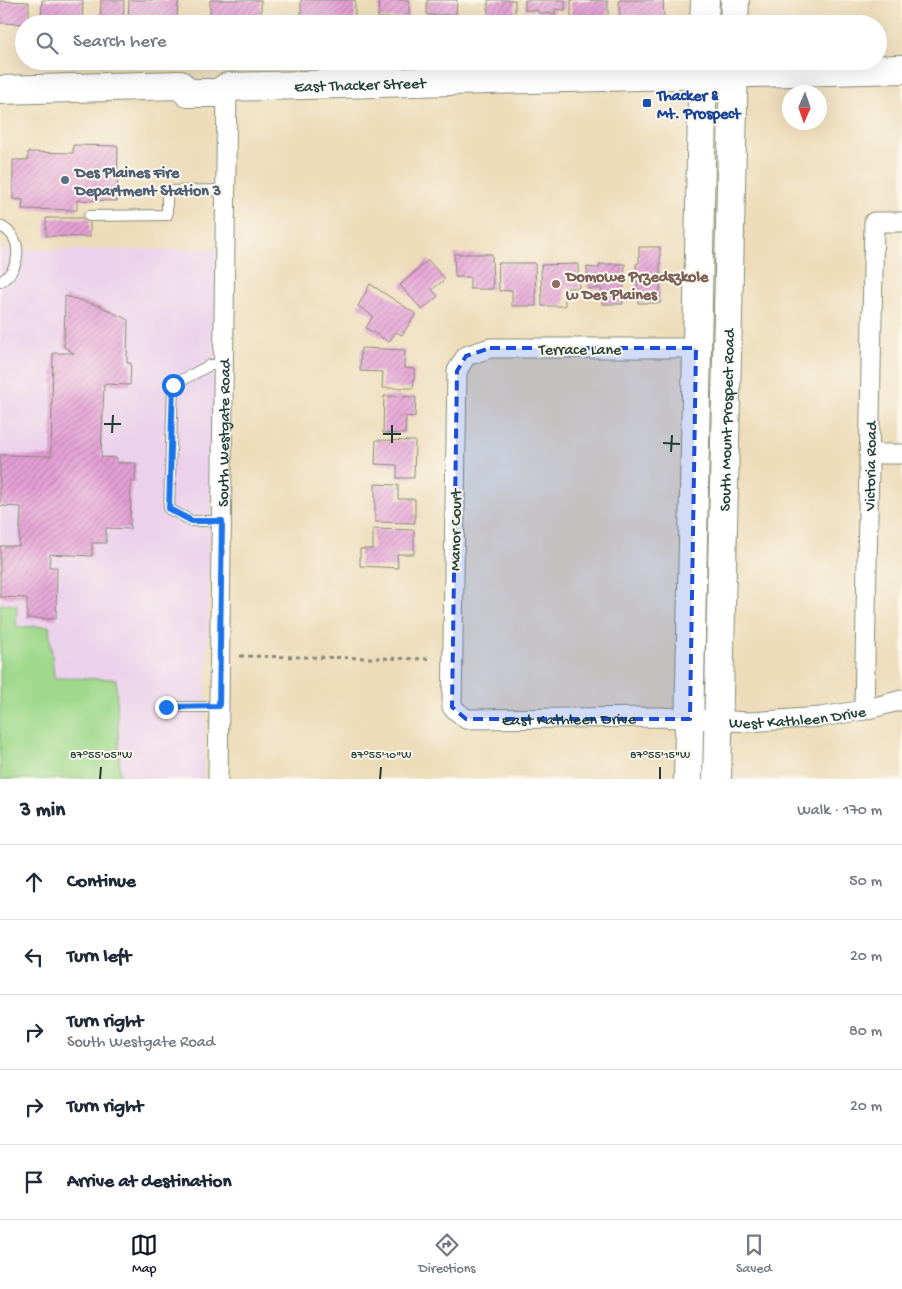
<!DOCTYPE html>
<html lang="en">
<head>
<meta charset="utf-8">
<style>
  :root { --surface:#fff; --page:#f2f2f3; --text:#1f2937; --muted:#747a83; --line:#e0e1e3; --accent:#111827 }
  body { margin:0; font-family:"Gochi Hand",sans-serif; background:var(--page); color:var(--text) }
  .compass { position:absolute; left:782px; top:85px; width:45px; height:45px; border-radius:50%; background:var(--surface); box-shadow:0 5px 20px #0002; rotate:182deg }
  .stop { position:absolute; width:15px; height:15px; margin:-11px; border:4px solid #1a73e8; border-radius:50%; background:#fff }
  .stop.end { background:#1a73e8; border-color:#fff; box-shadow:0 1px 5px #0008 }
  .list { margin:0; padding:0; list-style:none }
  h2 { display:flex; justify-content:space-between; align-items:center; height:65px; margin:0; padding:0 20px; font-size:21px }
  h2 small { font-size:16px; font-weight:400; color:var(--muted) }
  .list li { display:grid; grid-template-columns:32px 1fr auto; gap:15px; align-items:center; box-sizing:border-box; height:75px; padding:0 20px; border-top:1px solid var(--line) }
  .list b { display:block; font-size:19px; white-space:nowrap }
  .list p { margin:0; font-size:16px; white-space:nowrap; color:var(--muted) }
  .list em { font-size:16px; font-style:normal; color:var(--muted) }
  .icon { flex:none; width:28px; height:28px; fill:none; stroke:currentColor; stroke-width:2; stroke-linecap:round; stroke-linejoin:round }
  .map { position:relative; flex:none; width:902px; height:779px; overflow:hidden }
  .search { position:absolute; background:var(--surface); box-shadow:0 5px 20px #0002; left:15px; right:15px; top:15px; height:55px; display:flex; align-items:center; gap:12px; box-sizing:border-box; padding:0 18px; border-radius:28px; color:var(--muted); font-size:19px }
  .sheet { height:440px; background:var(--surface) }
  nav { display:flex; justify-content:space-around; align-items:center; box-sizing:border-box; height:70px; border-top:1px solid var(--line); background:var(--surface); font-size:14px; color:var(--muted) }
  nav a { display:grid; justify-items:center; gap:2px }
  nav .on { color:var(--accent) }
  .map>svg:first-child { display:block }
  .built { fill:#ebd1eb }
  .green { fill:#a0d98c; stroke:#608b60 }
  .building { fill:url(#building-hatch) }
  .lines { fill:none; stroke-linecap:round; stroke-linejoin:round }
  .lane-casing { stroke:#868c76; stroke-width:12 }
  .street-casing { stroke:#868c76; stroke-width:21 }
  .secondary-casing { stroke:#868c76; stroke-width:30 }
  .path { stroke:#868c76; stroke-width:3; stroke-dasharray:4 4; stroke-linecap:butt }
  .lane { stroke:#fff; stroke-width:10 }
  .street { stroke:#fff; stroke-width:19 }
  .secondary { stroke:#fff; stroke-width:28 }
  .route { stroke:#1a73e8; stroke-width:6 }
  .marked { fill:#1d4ed8; fill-opacity:0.2; stroke:#1d4ed8; stroke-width:4; stroke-dasharray:10 6; stroke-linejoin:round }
  .ticks { fill:none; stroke:#1f3d34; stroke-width:2 }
  .transit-dot { fill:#1a4fb4; stroke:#fbf7ec; stroke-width:2 }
  .service-dot { fill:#5c6f8a; stroke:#fbf7ec; stroke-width:2 }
  .education-dot { fill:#8d6e63; stroke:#fbf7ec; stroke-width:2 }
  .labels { text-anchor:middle; stroke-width:4; stroke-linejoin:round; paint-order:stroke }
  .street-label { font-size:16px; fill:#1f3d34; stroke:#fbf7ec }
  .transit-label { font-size:16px; font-weight:bold; fill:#164399; stroke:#fbf7ec; text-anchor:start }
  .service-label { font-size:16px; font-weight:bold; fill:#4e5e75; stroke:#fbf7ec; text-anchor:start }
  .education-label { font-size:16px; font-weight:bold; fill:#785e54; stroke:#fbf7ec; text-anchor:start }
  .ticks-label { font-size:12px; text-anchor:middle; fill:#1f3d34; stroke:#fbf7ec; stroke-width:4; stroke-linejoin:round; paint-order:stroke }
</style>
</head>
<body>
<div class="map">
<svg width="902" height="779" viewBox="0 0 902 779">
  <defs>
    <pattern id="building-hatch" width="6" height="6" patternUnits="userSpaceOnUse" patternTransform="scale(1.25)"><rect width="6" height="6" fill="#e59fd6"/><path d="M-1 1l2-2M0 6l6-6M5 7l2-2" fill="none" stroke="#b983ae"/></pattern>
  </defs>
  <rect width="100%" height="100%" fill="#fbf7ec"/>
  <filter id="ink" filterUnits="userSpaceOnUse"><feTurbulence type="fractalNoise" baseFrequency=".02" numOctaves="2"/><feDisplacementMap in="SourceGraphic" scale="10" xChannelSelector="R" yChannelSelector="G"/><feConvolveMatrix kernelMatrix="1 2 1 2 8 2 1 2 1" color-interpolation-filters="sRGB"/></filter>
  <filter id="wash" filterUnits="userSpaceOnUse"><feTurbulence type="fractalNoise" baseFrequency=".0096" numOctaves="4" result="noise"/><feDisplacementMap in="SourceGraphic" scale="20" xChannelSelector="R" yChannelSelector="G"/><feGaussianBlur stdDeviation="1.12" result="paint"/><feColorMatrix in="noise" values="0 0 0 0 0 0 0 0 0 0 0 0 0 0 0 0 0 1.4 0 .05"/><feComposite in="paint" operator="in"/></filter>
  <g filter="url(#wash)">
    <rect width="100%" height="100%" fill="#eddcb9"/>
    <path class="built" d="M218,249L204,779H120L116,679L54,678L49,626L16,627L17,605L0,604V250Z"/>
    <path class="green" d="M0,604L17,605L16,627L49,626L54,678L116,679L120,779H0Z"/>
    <g id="blocks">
      <path class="building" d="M42,0H83L82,24H41Z
        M101,0H124L123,24H100Z
        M129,0H178L177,21L128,20Z
        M210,0H261V22H240V18L210,17Z
        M301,0H355V20L301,19Z
        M379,0H409V18H378Z
        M427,0H457L456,15H427Z
        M488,0H515V19H488Z
        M525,0H565V10L555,9V14L538,13V10H525Z
        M571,0L608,1V21H571Z
        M619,0H663L664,20L620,21Z
        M0,1L29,2V24L0,23Z
        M73,145L118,146L117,201L77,200V210L22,209L23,200L13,199V160H28V152L73,153Z
        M46,218H90V237L46,236Z
        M639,247H660V303H638L636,264L639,263Z
        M454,254H492L493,289H470V277H455Z
        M428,260L445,279L432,290L438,296L422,310L400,285Z
        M498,263H535L536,306H512V290L499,291Z
        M578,264L579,288H565V306H542L541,265Z
        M600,264H625L623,304H602L601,288L588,289L587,267L599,268Z
        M370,284L416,314L402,335L396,332L389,342L366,328L373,316L358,306Z
        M65,296L100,306L128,320L127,363H131L130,385L104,384L101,457L117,458V463H136L135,482H131L130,529L106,528V543H92V556L50,554L49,567H57L56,619L27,618V598L0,597V546H19L21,507L0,506V455L51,456L53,353H74L64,347Z
        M361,348L405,350L404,368L415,369L413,388H382L383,372L360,371Z
        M384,396L416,397L415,417L406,416L405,434L383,433Z
        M376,440L415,441L414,478H397V465L375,464Z
        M375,484L398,485V499H415V523L375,522Z
        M373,529L414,530V554H397L398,568L360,566V549H373Z"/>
    </g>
  </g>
  <g filter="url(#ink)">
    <use href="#blocks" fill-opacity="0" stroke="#868c76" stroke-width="1"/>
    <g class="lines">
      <g class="lane-casing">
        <path id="lane" d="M89,216L167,215V191L226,190
          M0,226C25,237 21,270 0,282
          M222,521H192L169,509L173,385L210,365H224
          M165,707H219"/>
      </g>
      <g class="street-casing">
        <g id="street">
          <path id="s1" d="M696,348H490L466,356L457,371L452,707L466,719L659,717L750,722L821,717L864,710L902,700"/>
          <path d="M870,454H902"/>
          <path id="s2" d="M864,710L874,222H902"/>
          <path id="s3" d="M218,779L227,87"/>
        </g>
      </g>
      <g class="secondary-casing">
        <g id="secondary">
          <path d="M704,24L705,0"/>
          <path d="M734,24L735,0"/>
          <path id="s4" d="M180,85L188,93H218L227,87L902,69"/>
          <path d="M0,90L180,85"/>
          <path d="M688,779L703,61"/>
          <path id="s5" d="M717,779L734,61"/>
        </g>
      </g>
      <path class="path" d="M240,656L432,659"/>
      <use href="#lane" class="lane"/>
      <use href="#street" class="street"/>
      <use href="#secondary" class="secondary"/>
    </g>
  </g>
  <g class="lines" filter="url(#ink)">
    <path class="route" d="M166,707L219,706L222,521H192L169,509L173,385"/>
  </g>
  <path class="marked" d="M490,348H696L690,719H466L452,707L457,371L466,356Z"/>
  <path class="ticks" d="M104,424H121M112,433L113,415M383,434H401M392,443V425M663,443L680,444M671,452L672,435M100,779L101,767M380,779L381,767M660,779V767"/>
  <rect class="transit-dot" x="642" y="98" width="10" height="10" rx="2.5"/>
  <circle class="service-dot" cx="65" cy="180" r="5"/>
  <circle class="education-dot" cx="556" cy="284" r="5"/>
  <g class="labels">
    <g class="street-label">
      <text dy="6" stroke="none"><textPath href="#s4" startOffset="185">East Thacker Street</textPath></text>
      <text x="580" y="354">Terrace Lane</text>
      <text dy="6" stroke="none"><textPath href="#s5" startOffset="359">South Mount Prospect Road</textPath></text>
      <text dy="6" stroke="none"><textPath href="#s3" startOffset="346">South Westgate Road</textPath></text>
      <text dy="6" stroke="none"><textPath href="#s2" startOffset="244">Victoria Road</textPath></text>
      <text transform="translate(454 530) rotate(-89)" y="6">Manor Court</text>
      <text dy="6" stroke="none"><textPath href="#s1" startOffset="935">West Kathleen Drive</textPath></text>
      <text dy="6" stroke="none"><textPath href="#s1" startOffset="706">East Kathleen Drive</textPath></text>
    </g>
    <g class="transit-label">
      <text x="657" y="100">Thacker &amp;<tspan x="657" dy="18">Mt. Prospect</tspan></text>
    </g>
    <g class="service-label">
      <text x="75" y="177">Des Plaines Fire<tspan x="75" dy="18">Department Station 3</tspan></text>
    </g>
    <g class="education-label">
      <text x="566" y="281">Domowe Przedszkole<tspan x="566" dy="18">w Des Plaines</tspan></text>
    </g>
  </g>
  <g class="ticks-label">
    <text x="101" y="758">87°55'05"W</text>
    <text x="381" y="758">87°55'10"W</text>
    <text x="660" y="758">87°55'15"W</text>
  </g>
</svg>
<svg class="compass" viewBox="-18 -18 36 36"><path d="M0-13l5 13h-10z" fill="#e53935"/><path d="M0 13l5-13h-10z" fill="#747a83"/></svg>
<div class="stop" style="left:173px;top:385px"></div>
<div class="stop end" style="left:166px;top:707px"></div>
<div class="search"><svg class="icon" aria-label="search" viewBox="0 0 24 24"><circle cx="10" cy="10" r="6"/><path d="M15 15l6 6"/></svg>Search here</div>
</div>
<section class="sheet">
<h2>3 min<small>Walk · 170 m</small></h2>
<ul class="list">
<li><svg class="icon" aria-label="ahead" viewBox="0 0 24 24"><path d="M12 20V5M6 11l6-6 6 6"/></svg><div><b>Continue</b></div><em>50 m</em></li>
<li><svg class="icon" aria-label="left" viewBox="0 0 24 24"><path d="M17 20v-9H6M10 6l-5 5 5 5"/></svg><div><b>Turn left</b></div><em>20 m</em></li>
<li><svg class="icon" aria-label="right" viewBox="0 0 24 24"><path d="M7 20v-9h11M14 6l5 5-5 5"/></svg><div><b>Turn right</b><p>South Westgate Road</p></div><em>80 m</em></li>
<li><svg class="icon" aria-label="right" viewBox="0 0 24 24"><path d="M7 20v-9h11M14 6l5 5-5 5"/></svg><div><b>Turn right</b></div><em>20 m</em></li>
<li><svg class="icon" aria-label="arrive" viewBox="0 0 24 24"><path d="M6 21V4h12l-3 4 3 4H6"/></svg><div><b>Arrive at destination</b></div></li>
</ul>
</section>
<nav>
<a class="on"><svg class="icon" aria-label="map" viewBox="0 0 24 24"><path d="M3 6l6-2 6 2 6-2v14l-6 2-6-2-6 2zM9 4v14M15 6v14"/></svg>Map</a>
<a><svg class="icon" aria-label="directions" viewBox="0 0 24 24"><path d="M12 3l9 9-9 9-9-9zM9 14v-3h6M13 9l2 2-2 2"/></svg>Directions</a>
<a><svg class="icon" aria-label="saved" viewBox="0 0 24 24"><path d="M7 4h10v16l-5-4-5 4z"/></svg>Saved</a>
</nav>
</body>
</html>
